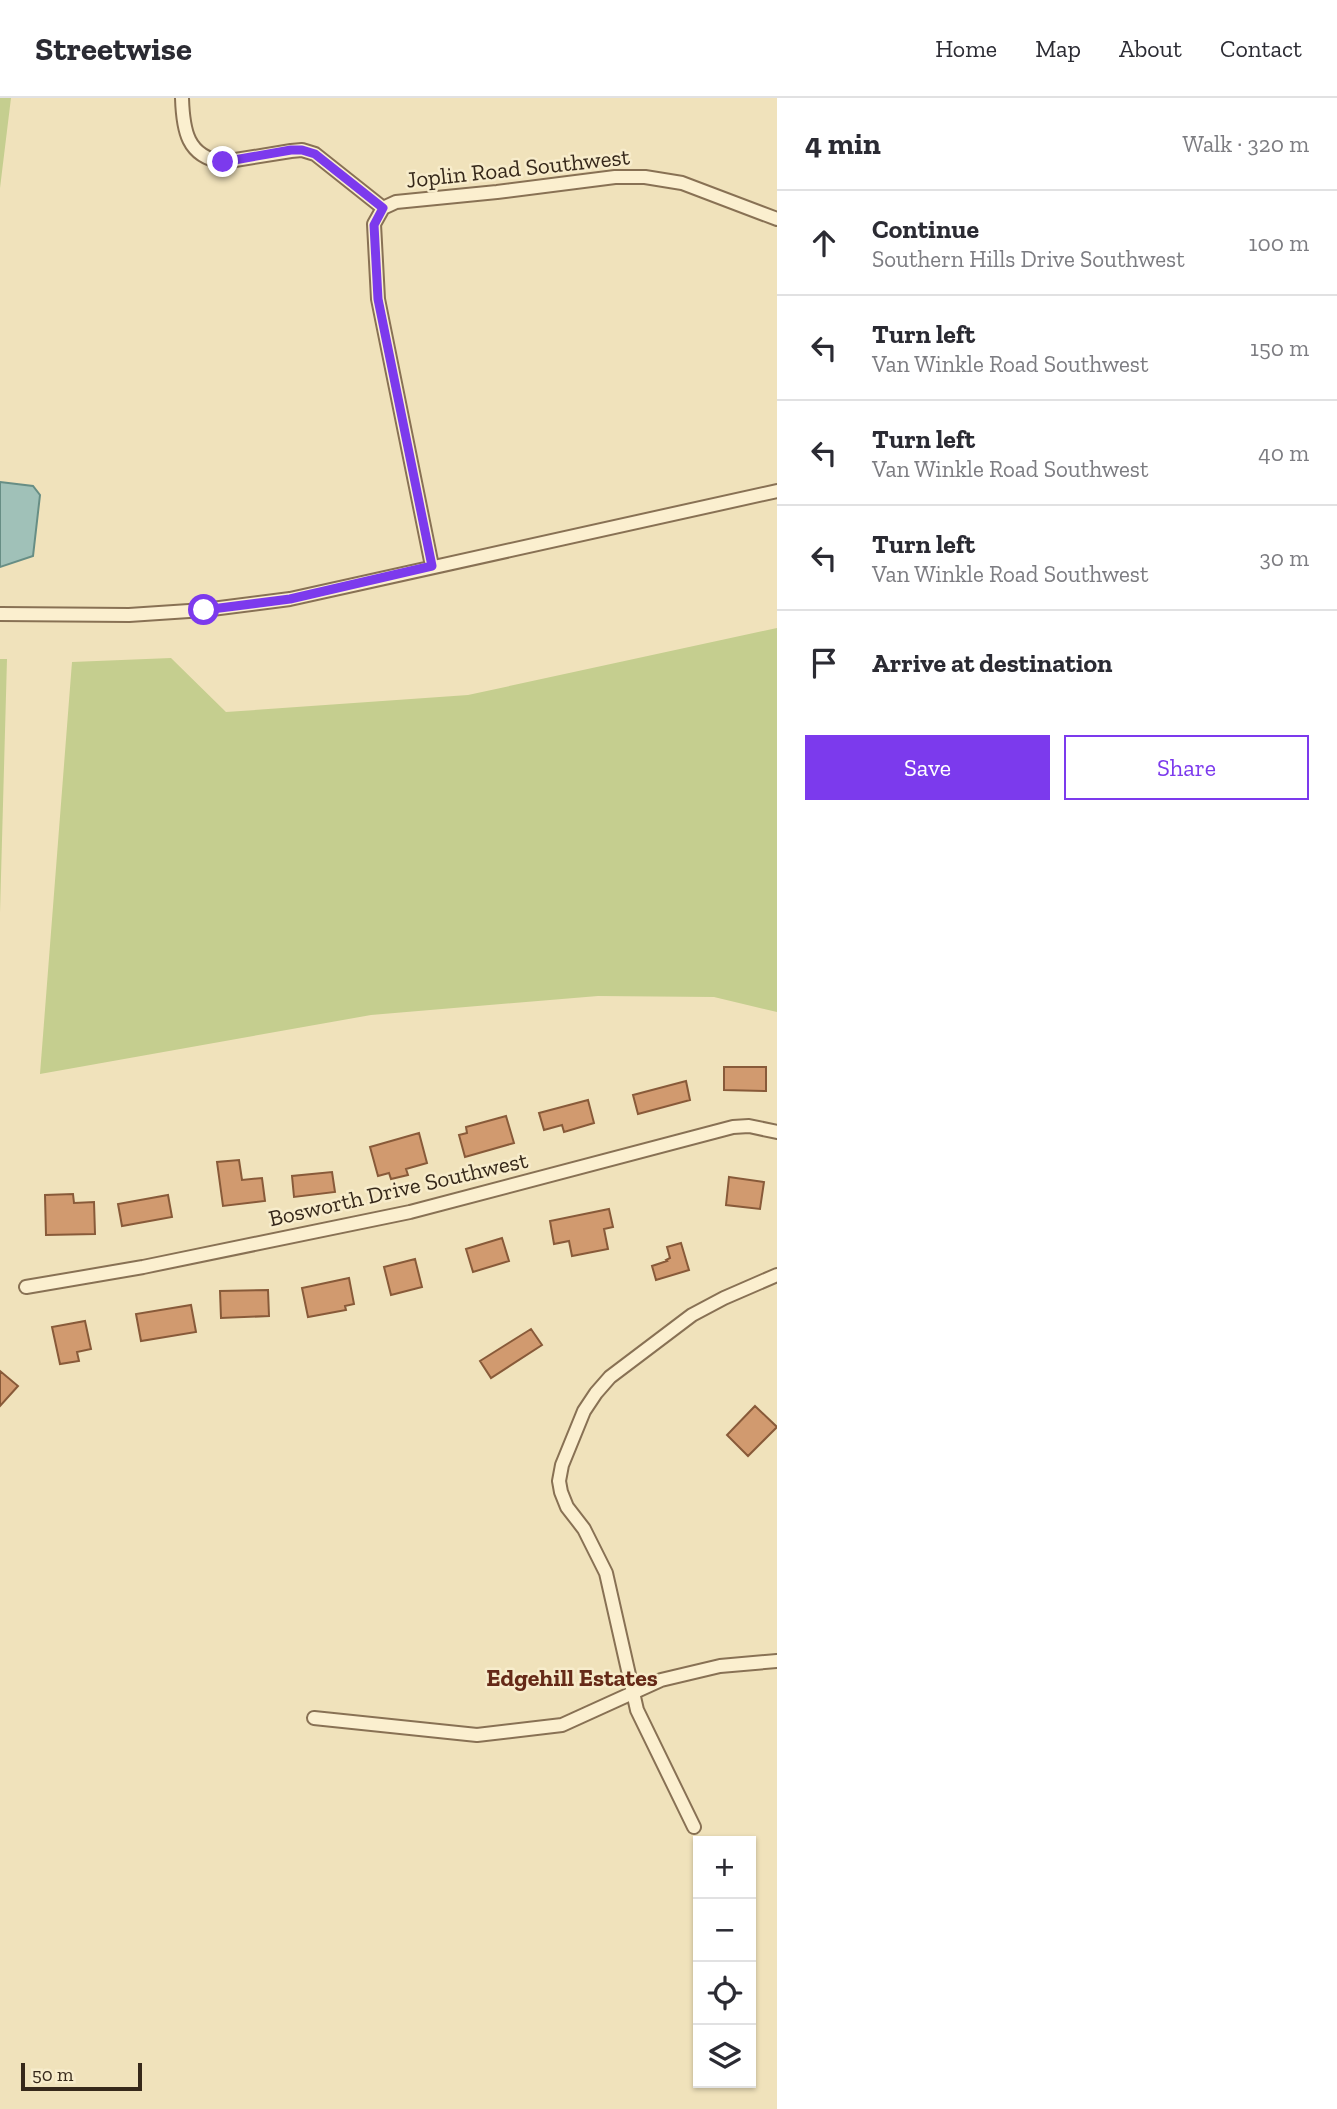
<!DOCTYPE html>
<html lang="en">
<head>
<meta charset="utf-8">
<style>
  :root { --surface:#fff; --page:#f2f2f3; --text:#2b2b33; --muted:#7c7c81; --line:#e1e1e2; --accent:#7c3aed }
  body { margin:0; font-family:"Zilla Slab",serif; background:var(--page); color:var(--text) }
  .controls { position:absolute; right:21px; bottom:21px; display:grid; overflow:hidden; border-radius:0px; box-shadow:0 2px 5px #0004 }
  .controls button { width:63px; height:63px; display:grid; place-items:center; padding:0; border:0; border-bottom:2px solid var(--line); background:var(--surface); color:var(--text); font:35px sans-serif }
  .scale { position:absolute; left:21px; bottom:18px; width:121px; box-sizing:border-box; padding-left:7px; border:4px solid #36281a; border-top:0; font-size:19px; line-height:24px; white-space:nowrap; color:#36281a; -webkit-text-stroke:5px #f7eccb; paint-order:stroke }
  .stop { position:absolute; width:21px; height:21px; margin:-16px; border:5px solid #7c3aed; border-radius:50%; background:#fff }
  .stop.end { background:#7c3aed; border-color:#fff; box-shadow:0 2px 7px #0008 }
  .list { margin:0; padding:0; list-style:none }
  h2 { display:flex; justify-content:space-between; align-items:center; height:91px; margin:0; padding:0 28px; font-size:30px }
  h2 small { font-size:23px; font-weight:400; color:var(--muted) }
  .list li { display:grid; grid-template-columns:46px 1fr auto; gap:21px; align-items:center; box-sizing:border-box; height:105px; padding:0 28px; border-top:2px solid var(--line) }
  .list b { display:block; font-size:26px; white-space:nowrap }
  .list p { margin:0; font-size:23px; white-space:nowrap; color:var(--muted) }
  .list em { font-size:23px; font-style:normal; color:var(--muted) }
  .actions { display:flex; gap:14px; padding:21px 28px }
  .actions a { flex:1; padding:16px 0; border:2px solid var(--accent); border-radius:0px; text-align:center; font-size:24px; color:var(--accent) }
  .actions .main { background:var(--accent); color:#fff }
  .icon { flex:none; width:38px; height:38px; fill:none; stroke:currentColor; stroke-width:2; stroke-linecap:round; stroke-linejoin:round }
  .map { position:relative; flex:none; width:777px; height:2011px; overflow:hidden }
  header { display:flex; align-items:center; gap:42px; box-sizing:border-box; height:98px; padding:0 35px; background:var(--surface); border-bottom:2px solid var(--line) }
  header strong { font-size:33px }
  nav { display:flex; gap:38px; margin-inline-start:auto; font-size:24px }
  main { display:flex }
  aside { flex:1; background:var(--surface) }
  .map>svg:first-child { display:block }
  .green { fill:#c5ce8f }
  .water { fill:#a0c1b8; stroke:#678e85; stroke-width:2 }
  .building { fill:#d19a6f; stroke:#885a39; stroke-width:2 }
  .lines { fill:none; stroke-linecap:round; stroke-linejoin:round }
  .street-casing { stroke:#887154; stroke-width:16 }
  .street { stroke:#fbefcf; stroke-width:12 }
  .route { stroke:#7c3aed; stroke-width:9 }
  .labels { text-anchor:middle; stroke-width:5; stroke-linejoin:round; paint-order:stroke }
  .street-label { font-size:23px; fill:#36281a; stroke:#f7eccb }
  .neighbourhood-label { font-size:24px; font-weight:bold; fill:#652917; stroke:#f7eccb }
</style>
</head>
<body>
<header>
<strong>Streetwise</strong>
<nav><a>Home</a><a>Map</a><a>About</a><a>Contact</a></nav>
</header>
<main>
<div class="map">
<svg width="777" height="2011" viewBox="0 0 777 2011">
  <rect width="100%" height="100%" fill="#f0e2bb"/>
  <path class="green" d="M0,0H11L0,90Z
    M777,530V914L714,899L598,898L371,917L40,976L72,564L171,560L226,614L468,597Z
    M0,561H7L0,815Z"/>
  <path class="water" d="M0,384L33,388L40,397L33,458L0,469Z"/>
  <path class="building" d="M724,969H766V993L724,992Z
    M686,983L690,1002L638,1016L633,997Z
    M588,1002L594,1025L564,1034L562,1027L544,1032L539,1015Z
    M506,1018L514,1045L465,1059L459,1037L467,1035L466,1029Z
    M419,1035L427,1065L406,1071L408,1077L391,1081L389,1075L378,1078L370,1049Z
    M239,1062L242,1082L262,1080L265,1103L223,1108L217,1064Z
    M332,1074L335,1094L294,1099L292,1078Z
    M729,1079L764,1084L760,1111L726,1107Z
    M73,1096L74,1105L94,1104L95,1136L46,1137L45,1097Z
    M168,1097L172,1119L122,1128L118,1106Z
    M609,1111L613,1129L604,1131L608,1151L572,1158L569,1143L554,1146L550,1123Z
    M502,1140L509,1163L473,1174L466,1151Z
    M681,1145L689,1172L656,1182L652,1168L667,1163L666,1162L670,1160L667,1149Z
    M415,1161L422,1189L391,1197L384,1169Z
    M349,1180L354,1206L345,1208L346,1212L308,1219L302,1190Z
    M268,1192L269,1218L221,1220L220,1193Z
    M191,1207L196,1234L141,1243L136,1216Z
    M85,1223L91,1251L77,1254L79,1263L60,1266L52,1229Z
    M531,1231L542,1247L491,1280L480,1263Z
    M0,1273L18,1288L0,1308Z
    M755,1308L777,1329L748,1358L727,1337Z"/>
  <g class="lines">
    <g class="street-casing">
      <path id="street" d="M182,0C183,32 187,59 223,64L291,53L302,52L315,56L383,110
        M432,468L378,201L374,126L383,110L396,104L497,94L615,79H645L682,85L777,121
        M0,516L129,517L204,512L290,501L777,393
        M26,1189L143,1169L410,1114L733,1029L749,1028L777,1034
        M314,1620L477,1637L562,1627L661,1582L720,1568L777,1563
        M694,1729L637,1612L606,1475L584,1431L567,1409L561,1394L559,1383L562,1367L584,1313L596,1295L610,1279L692,1217L724,1200L777,1177"/>
    </g>
    <use href="#street" class="street"/>
  </g>
  <g class="lines">
    <path class="route" d="M204,512L290,501L432,468L378,201L374,127L383,110L315,56L302,52H291L223,64"/>
  </g>
  <g class="labels">
    <g class="street-label">
      <text transform="translate(518 70) rotate(-6)" y="8">Joplin Road Southwest</text>
      <text transform="translate(398 1091) rotate(-13)" y="8">Bosworth Drive Southwest</text>
    </g>
    <g class="neighbourhood-label">
      <text x="572" y="1588">Edgehill Estates</text>
    </g>
  </g>
</svg>
<div class="controls">
<button>+</button>
<button>−</button>
<button><svg class="icon" aria-label="locate" viewBox="0 0 24 24"><circle cx="12" cy="12" r="6"/><path d="M12 2v4M12 18v4M2 12h4M18 12h4"/></svg></button>
<button><svg class="icon" aria-label="layers" viewBox="0 0 24 24"><path d="M12 4l9 5-9 5-9-5zM3 14l9 5 9-5"/></svg></button>
</div>
<div class="scale">50 m</div>
<div class="stop" style="left:204px;top:512px"></div>
<div class="stop end" style="left:223px;top:64px"></div>
</div>
<aside>
<h2>4 min<small>Walk · 320 m</small></h2>
<ul class="list">
<li><svg class="icon" aria-label="ahead" viewBox="0 0 24 24"><path d="M12 20V5M6 11l6-6 6 6"/></svg><div><b>Continue</b><p>Southern Hills Drive Southwest</p></div><em>100 m</em></li>
<li><svg class="icon" aria-label="left" viewBox="0 0 24 24"><path d="M17 20v-9H6M10 6l-5 5 5 5"/></svg><div><b>Turn left</b><p>Van Winkle Road Southwest</p></div><em>150 m</em></li>
<li><svg class="icon" aria-label="left" viewBox="0 0 24 24"><path d="M17 20v-9H6M10 6l-5 5 5 5"/></svg><div><b>Turn left</b><p>Van Winkle Road Southwest</p></div><em>40 m</em></li>
<li><svg class="icon" aria-label="left" viewBox="0 0 24 24"><path d="M17 20v-9H6M10 6l-5 5 5 5"/></svg><div><b>Turn left</b><p>Van Winkle Road Southwest</p></div><em>30 m</em></li>
<li><svg class="icon" aria-label="arrive" viewBox="0 0 24 24"><path d="M6 21V4h12l-3 4 3 4H6"/></svg><div><b>Arrive at destination</b></div></li>
</ul>
<div class="actions"><a class="main">Save</a><a>Share</a></div>
</aside>
</main>
</body>
</html>
